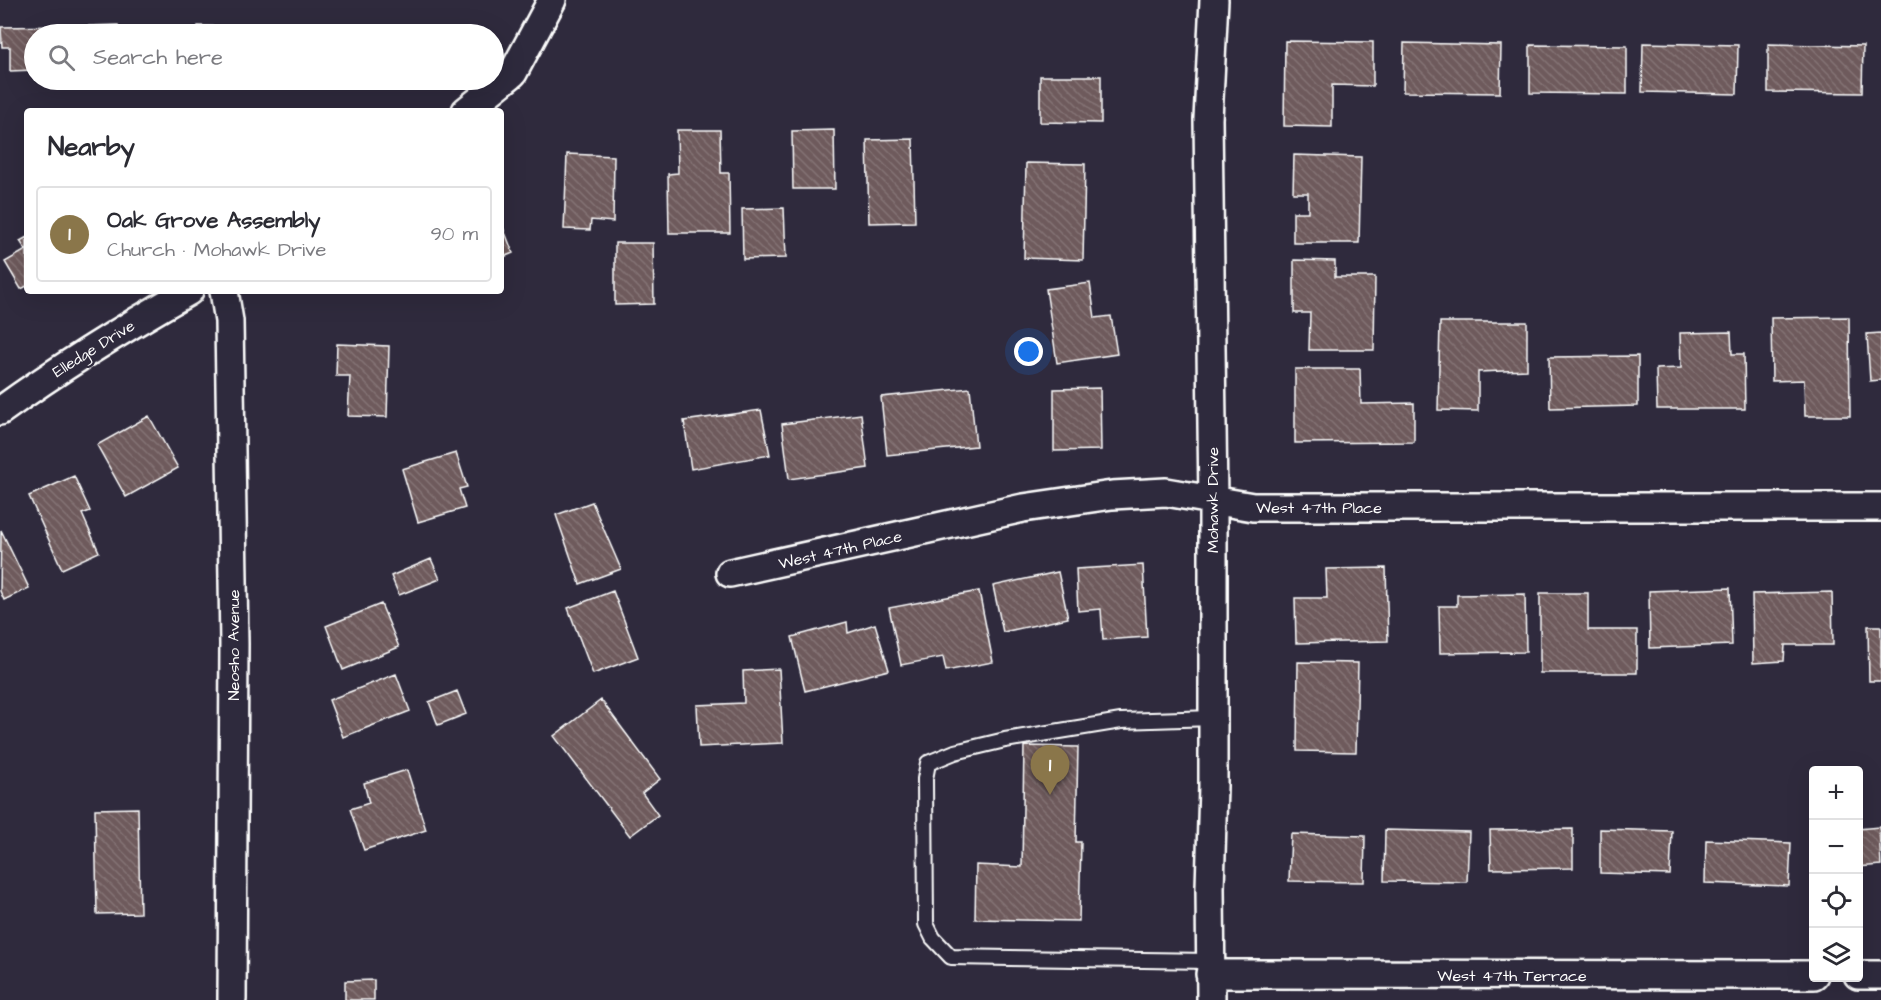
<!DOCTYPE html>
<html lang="en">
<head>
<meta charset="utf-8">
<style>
  :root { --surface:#fff; --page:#f2f2f3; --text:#2b2b33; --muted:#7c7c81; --line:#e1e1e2; --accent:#8a764a }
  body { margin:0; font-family:"Architects Daughter",sans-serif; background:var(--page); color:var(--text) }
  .controls { position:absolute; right:18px; bottom:18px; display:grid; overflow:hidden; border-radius:6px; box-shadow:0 6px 24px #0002 }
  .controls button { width:54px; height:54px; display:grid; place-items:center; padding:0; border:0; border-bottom:2px solid var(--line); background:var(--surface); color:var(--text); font:30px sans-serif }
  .you { position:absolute; left:1029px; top:352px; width:21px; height:21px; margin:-15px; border:4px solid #fff; border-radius:50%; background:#1a73e8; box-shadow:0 0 0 9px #1a73e833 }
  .badge { display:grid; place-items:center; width:39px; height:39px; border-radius:50%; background:var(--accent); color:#fff; font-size:20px; font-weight:700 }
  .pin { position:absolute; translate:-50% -50px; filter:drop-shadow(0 2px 3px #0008) }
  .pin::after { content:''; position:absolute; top:32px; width:21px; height:18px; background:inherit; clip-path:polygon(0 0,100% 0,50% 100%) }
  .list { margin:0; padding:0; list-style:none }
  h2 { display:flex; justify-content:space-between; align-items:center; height:78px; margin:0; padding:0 24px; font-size:26px }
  h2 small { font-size:20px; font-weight:400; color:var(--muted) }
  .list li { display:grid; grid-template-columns:39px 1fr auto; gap:18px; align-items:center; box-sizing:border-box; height:96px; margin:0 12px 12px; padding:0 12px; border:2px solid var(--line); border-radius:6px }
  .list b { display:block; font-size:22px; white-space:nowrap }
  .list p { margin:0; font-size:20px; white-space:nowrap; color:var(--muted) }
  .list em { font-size:20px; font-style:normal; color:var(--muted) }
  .icon { flex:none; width:33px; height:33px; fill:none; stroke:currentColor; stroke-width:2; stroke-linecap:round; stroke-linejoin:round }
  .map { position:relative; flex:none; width:1881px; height:1000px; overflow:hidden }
  .search { position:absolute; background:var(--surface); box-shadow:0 6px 24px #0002; left:24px; top:24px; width:480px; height:66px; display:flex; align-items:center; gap:15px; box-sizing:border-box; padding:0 21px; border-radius:33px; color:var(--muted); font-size:22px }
  .panel { position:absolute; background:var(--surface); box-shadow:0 6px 24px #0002; left:24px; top:108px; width:480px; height:186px; border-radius:6px }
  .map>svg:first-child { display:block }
  .building { fill:url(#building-back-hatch); stroke:#fff; stroke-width:1.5 }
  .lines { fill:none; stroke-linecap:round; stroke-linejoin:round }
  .lane-casing { stroke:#fff; stroke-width:18 }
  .street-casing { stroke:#fff; stroke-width:32 }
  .lane { stroke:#2f2a3d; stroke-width:14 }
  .street { stroke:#2f2a3d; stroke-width:27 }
  .labels { text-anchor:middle; stroke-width:4.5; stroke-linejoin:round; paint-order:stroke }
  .street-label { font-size:16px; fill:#fff; stroke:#2f2a3d }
</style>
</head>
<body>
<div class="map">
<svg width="1881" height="1000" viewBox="0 0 1881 1000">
  <defs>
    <pattern id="building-back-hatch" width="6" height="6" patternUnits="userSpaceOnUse" patternTransform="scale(1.5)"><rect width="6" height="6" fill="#6e5a5c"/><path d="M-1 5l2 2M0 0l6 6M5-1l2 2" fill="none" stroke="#847374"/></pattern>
  </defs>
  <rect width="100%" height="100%" fill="#2f2a3d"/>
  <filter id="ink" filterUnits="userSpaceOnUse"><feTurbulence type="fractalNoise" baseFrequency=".0167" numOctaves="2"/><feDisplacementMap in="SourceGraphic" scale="12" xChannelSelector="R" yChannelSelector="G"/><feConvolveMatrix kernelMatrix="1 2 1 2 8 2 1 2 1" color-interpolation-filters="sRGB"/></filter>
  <g filter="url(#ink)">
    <path class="building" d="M118,25V34H85V26Z
      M68,26V34H34V70L10,71V47H2L1,27Z
      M198,26L231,27V34H198Z
      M402,27L422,28V34H402Z
      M326,29L383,30V34H325Z
      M1285,41L1373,42V86L1332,85V127L1284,126Z
      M1404,43L1501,45L1500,93L1403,92Z
      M1643,43L1738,45L1737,94L1642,92Z
      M1768,44L1863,46L1862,93L1768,92Z
      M1530,45L1627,46V94L1530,93Z
      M1040,76H1101V123L1040,122Z
      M677,130H720L721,173H729L730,233H669L668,174L678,173Z
      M834,130L835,189H793L792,131Z
      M913,139L915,222L869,223L867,140Z
      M567,154L614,156L613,222L591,220L590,230L564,229Z
      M1294,155L1361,157L1359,243H1293V212H1308V193H1293Z
      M1026,163L1085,164L1083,260L1024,258Z
      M784,208L786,258L743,259L742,209Z
      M501,222L513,253L501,258Z
      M27,237V286L21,289L5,262L26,250L20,241Z
      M615,243H653L654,304L615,305Z
      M1294,260L1335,261V277H1375L1374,350H1309L1310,313H1294Z
      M1090,283L1095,318L1111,316L1117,354L1057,363L1046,289Z
      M1849,317L1850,416H1805L1804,380L1772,381L1771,318Z
      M1440,322H1527V370L1478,372V411L1438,410Z
      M1731,332L1732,354H1744L1745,409H1657L1656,369L1681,368L1680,333Z
      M1881,333V380L1870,381L1867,334Z
      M337,344L389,346L387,417L348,416L350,376H336Z
      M1638,356V406L1550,408L1549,357Z
      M1295,369H1360L1361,404L1414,403V442L1295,443Z
      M970,388L976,446L887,455L881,397Z
      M1100,388L1101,450L1054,451V389Z
      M761,410L770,455L691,469L684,421Z
      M861,414L868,468L789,479L782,424Z
      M149,416L178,468L126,497L97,445Z
      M456,453L467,487L459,489L465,508L418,522L402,469Z
      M74,476L90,511L82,514L99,552L62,569L29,496Z
      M592,502L621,569L580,584L556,515Z
      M1,530L29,588L4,600L0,591Z
      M431,559L440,579L399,595L391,576Z
      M1143,565L1147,637L1103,640L1101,609L1078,611L1076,569Z
      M1386,568L1388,641L1296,643L1295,598H1327L1326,569Z
      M1058,572L1068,618L1003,632L993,586Z
      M1730,588L1732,645L1650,648L1649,591Z
      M613,591L638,657L593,674L568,608Z
      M979,591L993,662L946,671L943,657L901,665L889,608Z
      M1832,592L1833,645H1785L1784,661L1753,663L1752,594Z
      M1540,593H1588V630H1637V673H1540Z
      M1525,594L1526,652L1440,653L1439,606H1457V595Z
      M381,604L399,647L343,670L326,626Z
      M847,622L848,633L875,624L889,670L805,691L792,637Z
      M1868,626H1881V681H1869Z
      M1298,662L1358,663L1356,752L1297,751Z
      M779,669L783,743L699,747L697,705L744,703L743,671Z
      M396,674L410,711L343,737L329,700Z
      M457,691L466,714L438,725L429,702Z
      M601,700L660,779L642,793L658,815L630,836L554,736Z
      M1024,746L1078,747L1076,842H1081L1079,921L975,919L976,865L1022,867Z
      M407,770L426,830L364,850L350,809L369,803L364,783Z
      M138,808L140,913L97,914L95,809Z
      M1879,827L1881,865L1858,867V829Z
      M1573,829V868L1491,869L1490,830Z
      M1600,829L1672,831L1670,875L1600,873Z
      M1385,830L1469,832L1467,882L1384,881Z
      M1291,834L1365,836L1364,882L1289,881Z
      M1706,840L1791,843L1789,886L1705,883Z
      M374,980V1000H345V981Z"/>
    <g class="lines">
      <g class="lane-casing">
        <path id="lane" d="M1210,961L951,957L933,938L926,924L925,779L928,763L955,752L1005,740L1121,721L1213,718"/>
      </g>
      <g class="street-casing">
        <path id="street" d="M466,111L513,73L552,0
          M224,291L229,321L234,644L232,1000
          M0,411C61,367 124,328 189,291
          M730,573L1023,508L1112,495L1166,492L1253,507H1881
          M1210,974L1814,975
          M1858,975H1881
          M1211,1000L1210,888L1213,786V500L1208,119L1214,0"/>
      </g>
      <use href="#lane" class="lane"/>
      <use href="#street" class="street"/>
    </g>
  </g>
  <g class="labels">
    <g class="street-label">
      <text transform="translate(93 348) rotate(-32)" y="6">Elledge Drive</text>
      <text transform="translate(1212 500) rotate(-90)" y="6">Mohawk Drive</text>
      <text x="1319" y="513">West 47th Place</text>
      <text transform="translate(840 549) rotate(-13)" y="6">West 47th Place</text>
      <text transform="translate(233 645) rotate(-90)" y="6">Neosho Avenue</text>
      <text x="1512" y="981">West 47th Terrace</text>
    </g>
  </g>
</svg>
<div class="controls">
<button>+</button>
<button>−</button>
<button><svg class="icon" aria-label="locate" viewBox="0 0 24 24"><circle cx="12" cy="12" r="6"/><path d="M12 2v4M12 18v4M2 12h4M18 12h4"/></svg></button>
<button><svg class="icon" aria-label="layers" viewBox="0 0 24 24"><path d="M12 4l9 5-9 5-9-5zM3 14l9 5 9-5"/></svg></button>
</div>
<div class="you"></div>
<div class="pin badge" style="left:1050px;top:795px">1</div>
<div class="search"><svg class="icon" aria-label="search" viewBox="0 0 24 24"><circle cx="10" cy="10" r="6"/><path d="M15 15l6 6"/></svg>Search here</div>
<section class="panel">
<h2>Nearby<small></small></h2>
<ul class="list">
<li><span class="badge">1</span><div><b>Oak Grove Assembly</b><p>Church · Mohawk Drive</p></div><em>90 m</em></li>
</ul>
</section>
</div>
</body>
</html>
